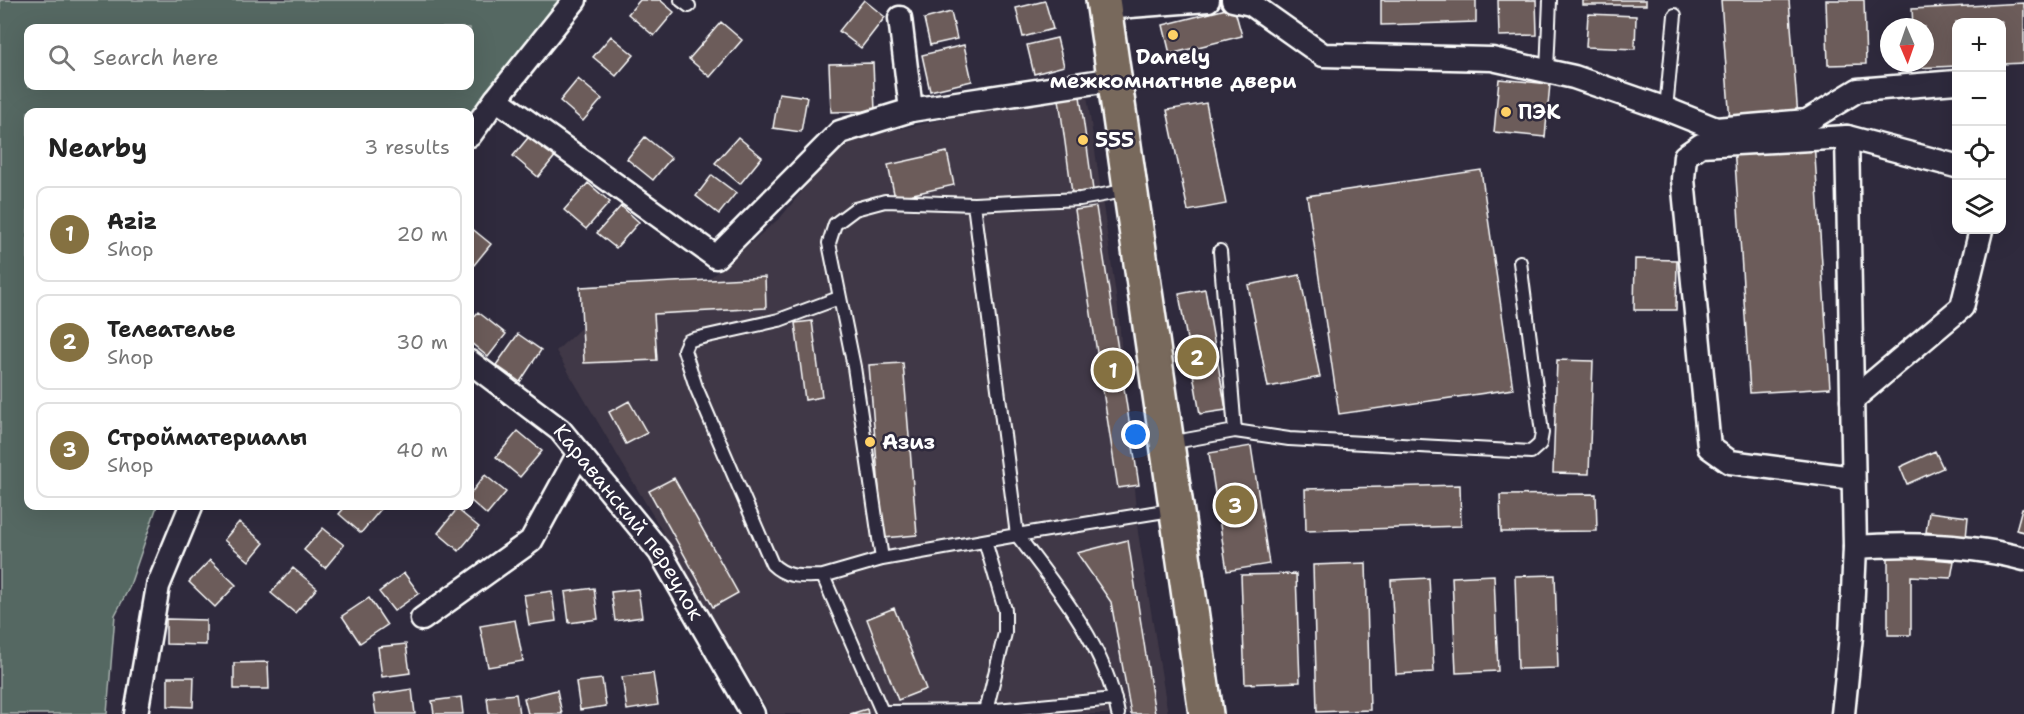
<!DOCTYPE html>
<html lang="en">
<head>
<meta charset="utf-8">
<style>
  :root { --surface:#fff; --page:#f6f6f6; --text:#222; --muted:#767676; --line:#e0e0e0; --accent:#857141 }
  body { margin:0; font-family:"Shantell Sans",sans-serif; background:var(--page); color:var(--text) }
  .controls { position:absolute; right:18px; top:18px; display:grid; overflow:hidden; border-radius:12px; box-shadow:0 6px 24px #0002 }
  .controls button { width:54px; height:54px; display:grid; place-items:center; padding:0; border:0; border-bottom:2px solid var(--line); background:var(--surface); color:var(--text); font:30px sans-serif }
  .compass { position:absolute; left:1880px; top:18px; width:54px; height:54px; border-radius:50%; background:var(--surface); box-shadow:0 6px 24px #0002; rotate:178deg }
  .you { position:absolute; left:1136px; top:435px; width:21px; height:21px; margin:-15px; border:4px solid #fff; border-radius:50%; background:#1a73e8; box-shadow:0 0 0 9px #1a73e833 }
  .badge { display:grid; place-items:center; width:39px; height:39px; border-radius:50%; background:var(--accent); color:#fff; font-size:20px; font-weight:700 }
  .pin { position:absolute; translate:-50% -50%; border:3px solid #fff; box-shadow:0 2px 6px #0006 }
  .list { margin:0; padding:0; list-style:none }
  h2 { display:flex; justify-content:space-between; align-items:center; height:78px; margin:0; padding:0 24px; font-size:26px }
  h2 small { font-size:20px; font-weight:400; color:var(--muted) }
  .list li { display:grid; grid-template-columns:39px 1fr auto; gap:18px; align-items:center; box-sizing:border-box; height:96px; margin:0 12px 12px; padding:0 12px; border:2px solid var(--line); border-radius:12px }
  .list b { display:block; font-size:22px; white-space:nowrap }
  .list p { margin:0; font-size:20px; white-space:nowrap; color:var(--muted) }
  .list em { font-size:20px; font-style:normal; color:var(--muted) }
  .icon { flex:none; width:33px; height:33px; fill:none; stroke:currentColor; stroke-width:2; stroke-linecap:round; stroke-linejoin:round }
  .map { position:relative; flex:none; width:2024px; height:714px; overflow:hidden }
  .search { position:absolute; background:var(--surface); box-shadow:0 6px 24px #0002; left:24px; top:24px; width:450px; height:66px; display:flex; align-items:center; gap:15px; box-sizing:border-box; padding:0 21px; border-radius:12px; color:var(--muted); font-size:22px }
  .panel { position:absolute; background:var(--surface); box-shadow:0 6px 24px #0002; left:24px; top:108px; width:450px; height:402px; border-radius:12px }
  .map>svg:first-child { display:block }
  .built { fill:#413946 }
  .green { fill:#546862; stroke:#aab4b0; stroke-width:1.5; fill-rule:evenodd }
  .building { fill:#6c5c5a; stroke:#fff; stroke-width:1.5 }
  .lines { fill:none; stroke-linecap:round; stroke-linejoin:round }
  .service-casing { stroke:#fff; stroke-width:16 }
  .minor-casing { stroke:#fff; stroke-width:27 }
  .primary-casing { stroke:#fff; stroke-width:38 }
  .service { stroke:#2f2a3d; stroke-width:12 }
  .minor { stroke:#2f2a3d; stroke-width:22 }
  .primary { stroke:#78695c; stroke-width:33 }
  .poi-dot { fill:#ffd166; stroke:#2f2a3d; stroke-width:2 }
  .labels { text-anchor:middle; stroke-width:5; stroke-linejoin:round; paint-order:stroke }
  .poi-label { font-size:21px; font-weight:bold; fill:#fff; stroke:#2f2a3d; text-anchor:start }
  .street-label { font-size:21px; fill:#fff; stroke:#2f2a3d }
</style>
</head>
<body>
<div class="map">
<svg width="2024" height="714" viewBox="0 0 2024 714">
  <rect width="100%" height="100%" fill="#2f2a3d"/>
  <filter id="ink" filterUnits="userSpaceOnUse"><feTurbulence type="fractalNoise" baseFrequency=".0167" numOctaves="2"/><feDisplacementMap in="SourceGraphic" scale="12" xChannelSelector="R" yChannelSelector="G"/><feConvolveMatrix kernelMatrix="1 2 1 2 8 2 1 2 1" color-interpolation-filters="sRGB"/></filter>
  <g filter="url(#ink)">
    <path class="built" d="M1086,89L1118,309L1138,533L1168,714H770L556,351L608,303L690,295L781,217L843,141Z"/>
    <path class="green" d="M0,0H564L470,116V112H28V506H157L129,588L115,615L107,714H0ZM28,28H470V86H28Z"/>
    <path class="building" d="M640,0H660L674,12L654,36L628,14Z
      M864,0L885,17L861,48L839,31Z
      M1381,0H1476V22L1381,25Z
      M1498,0H1536L1537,35L1499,36Z
      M1583,0H1646V5H1583Z
      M1721,0H1789L1798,117L1730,122Z
      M1826,0H1864L1866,64L1828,65Z
      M1045,1L1053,29L1023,37L1016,8Z
      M2024,3V63L2002,64V22H1956V66L1915,68V63H1925V27H1913L1912,9Z
      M1234,7L1242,36L1170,54L1163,25Z
      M951,12L957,39L930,45L924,19Z
      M1588,14L1636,16L1635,49L1586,47Z
      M721,22L742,40L710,77L689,59Z
      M611,36L634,55L616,76L593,57Z
      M1057,38L1064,66L1034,74L1027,45Z
      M964,45L972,81L930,91L922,55Z
      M873,63L875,111L831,112L829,64Z
      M578,79L602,99L583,121L560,101Z
      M1499,79L1550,84L1545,137L1494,132Z
      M779,93L807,97L801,132L773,128Z
      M1080,96L1093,190L1072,193L1059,99Z
      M1206,103L1226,204L1188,211L1167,110Z
      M532,133L557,154L538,177L513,156Z
      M645,137L671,158L653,180L627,159Z
      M738,137L762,157L740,184L715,163Z
      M1814,141L1830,388L1750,393L1734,146Z
      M947,152L954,185L895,198L888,165Z
      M1481,170L1513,389L1339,414L1307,196Z
      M712,175L736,193L719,214L696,196Z
      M588,183L610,202L586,229L564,210Z
      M621,206L639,222L616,248L597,233Z
      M1096,207L1139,485L1118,488L1075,210Z
      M470,227L491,244L470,270Z
      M1635,259L1677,260L1676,310H1634Z
      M1300,275L1320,377L1268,387L1248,285Z
      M765,277L766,308L654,314L657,360L584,363L580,287Z
      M1205,289L1226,410L1200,414L1179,294Z
      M478,312L506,334L488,357L470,342V322Z
      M812,321L822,397L805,400L795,323Z
      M518,334L541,350L520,382L496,365Z
      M1557,360L1593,361L1589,474L1553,473Z
      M903,363L917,535L883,538L869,365Z
      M629,401L647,433L626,444L609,412Z
      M518,431L542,451L520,477L496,457Z
      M1251,446L1269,564L1227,571L1209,453Z
      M1935,451L1943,468L1907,484L1900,467Z
      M485,475L506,492L487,515L470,500V494Z
      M674,478L738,593L713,607L649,491Z
      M1460,485L1461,526L1306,531L1305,489Z
      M1596,494L1597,531L1501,532L1500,495Z
      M346,506H377L381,509L361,533L339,514Z
      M2022,508H2024V532L2016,530Z
      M457,509L479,527L459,551L438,533Z
      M1929,512L1968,517L1966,538L1926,532Z
      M239,522L264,543L249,561L224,540Z
      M323,528L344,545L325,568L304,550Z
      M1128,540L1155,714H1131L1111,602L1077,553Z
      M1888,555L1954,561L1951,578L1911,576V635H1888Z
      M210,560L236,585L215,607L189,582Z
      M1366,563L1370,710L1317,712L1313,565Z
      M293,568L317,588L295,613L271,593Z
      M404,573L419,593L394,611L379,592Z
      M1296,574L1300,682L1245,684L1241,575Z
      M1494,575L1498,671L1456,673L1452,577Z
      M1555,575L1558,668L1518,669L1515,576Z
      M1429,578L1434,672L1396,674L1391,580Z
      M594,588L598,619L569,623L565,592Z
      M638,589L642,617L615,621L611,592Z
      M552,591L556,621L529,625L524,595Z
      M369,598L387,625L360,643L342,616Z
      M894,608L926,689L898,700L867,619Z
      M166,619L206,620V645L166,644Z
      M515,620L523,661L488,667L480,626Z
      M406,644L410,673L382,677L378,647Z
      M268,662L269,689H234V663Z
      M653,673L658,705L627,710L622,677Z
      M168,677H194L193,707L168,706Z
      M602,679L606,706L580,710L576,682Z
      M412,689L415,714H376L373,695Z
      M557,690L562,714H528L524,698Z
      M516,694L519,714H489L487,697Z
      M461,697L463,714H434L432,701Z
      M867,709L868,714H850Z"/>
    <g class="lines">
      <g class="service-casing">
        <path id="service" d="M681,0L689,6
          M1547,71L1550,0
          M1666,109L1675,15
          M1130,190L1080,199L974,204L1017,535L1177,509
          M974,204L885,201L855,209L835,224L829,243L854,367L882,559L1017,535C1057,587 1106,647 1118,714
          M1220,251L1235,431
          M1169,443L1235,431L1289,439L1531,452L1540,444L1542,433L1520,262
          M985,541L1005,610V633L986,711
          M882,559L823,576L883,714
          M823,576C804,576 787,579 772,564L696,387L684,350L688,341L694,339L779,320L839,298
          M882,712L986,711L1115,699"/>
      </g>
      <g class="minor-casing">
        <g id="minor">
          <path d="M1233,0L1251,4L1323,55L1492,59L1574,77L1666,109L1716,129L1807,121L1858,90L1956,82"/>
          <path d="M1104,8L1208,0"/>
          <path d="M900,18L911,110L1115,79"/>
          <path d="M496,99L716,257L840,132L911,110"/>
          <path d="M470,135L496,99L575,0"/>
          <path d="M1847,137L1855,547"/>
          <path id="s1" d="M470,362L560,430L660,552L753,714"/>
          <path d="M1852,400L1962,307L1981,230"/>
          <path d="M1853,478L1730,462L1709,447L1683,179L1685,156L1701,145L1847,137L1956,166"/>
          <path d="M422,619L531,541L579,453"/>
          <path d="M136,714L158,586L191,506"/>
          <path d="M1843,714L1851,636L1855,547C1907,543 1974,545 2024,559"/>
        </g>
      </g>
      <g class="primary-casing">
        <path id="primary" d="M1103,0L1206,714"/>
      </g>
      <use href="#service" class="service"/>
      <use href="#minor" class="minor"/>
      <use href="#primary" class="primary"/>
    </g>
  </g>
  <g class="poi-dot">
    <circle cx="1173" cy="35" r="6"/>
    <circle cx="1506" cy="112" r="6"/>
    <circle cx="1083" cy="140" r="6"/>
    <circle cx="870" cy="442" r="6"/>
  </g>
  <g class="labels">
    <g class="poi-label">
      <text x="1173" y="64" text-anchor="middle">Danely<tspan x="1173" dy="24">межкомнатные двери</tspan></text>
      <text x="1518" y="119">ПЭК</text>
      <text x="1095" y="147">555</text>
      <text x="882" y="449">Азиз</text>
    </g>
    <g class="street-label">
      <text dy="7" stroke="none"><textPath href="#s1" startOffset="228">Караванский переулок</textPath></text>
    </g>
  </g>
</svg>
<div class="controls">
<button>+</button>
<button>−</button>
<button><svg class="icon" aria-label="locate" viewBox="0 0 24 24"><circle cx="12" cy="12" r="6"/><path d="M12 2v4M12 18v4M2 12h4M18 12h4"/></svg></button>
<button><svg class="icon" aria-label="layers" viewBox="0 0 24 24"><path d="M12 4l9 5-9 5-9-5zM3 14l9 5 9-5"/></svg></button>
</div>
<svg class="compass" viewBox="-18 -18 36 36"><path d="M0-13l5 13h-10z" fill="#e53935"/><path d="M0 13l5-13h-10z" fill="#767676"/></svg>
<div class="you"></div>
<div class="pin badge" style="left:1113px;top:370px">1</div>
<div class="pin badge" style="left:1197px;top:357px">2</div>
<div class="pin badge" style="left:1235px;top:505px">3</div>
<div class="search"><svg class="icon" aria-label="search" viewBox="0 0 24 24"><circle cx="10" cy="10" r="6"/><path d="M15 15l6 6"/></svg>Search here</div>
<section class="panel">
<h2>Nearby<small>3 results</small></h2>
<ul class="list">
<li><span class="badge">1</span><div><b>Aziz</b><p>Shop</p></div><em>20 m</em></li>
<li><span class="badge">2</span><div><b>Телеателье</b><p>Shop</p></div><em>30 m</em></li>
<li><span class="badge">3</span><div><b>Стройматериалы</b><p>Shop</p></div><em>40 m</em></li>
</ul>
</section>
</div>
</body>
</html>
